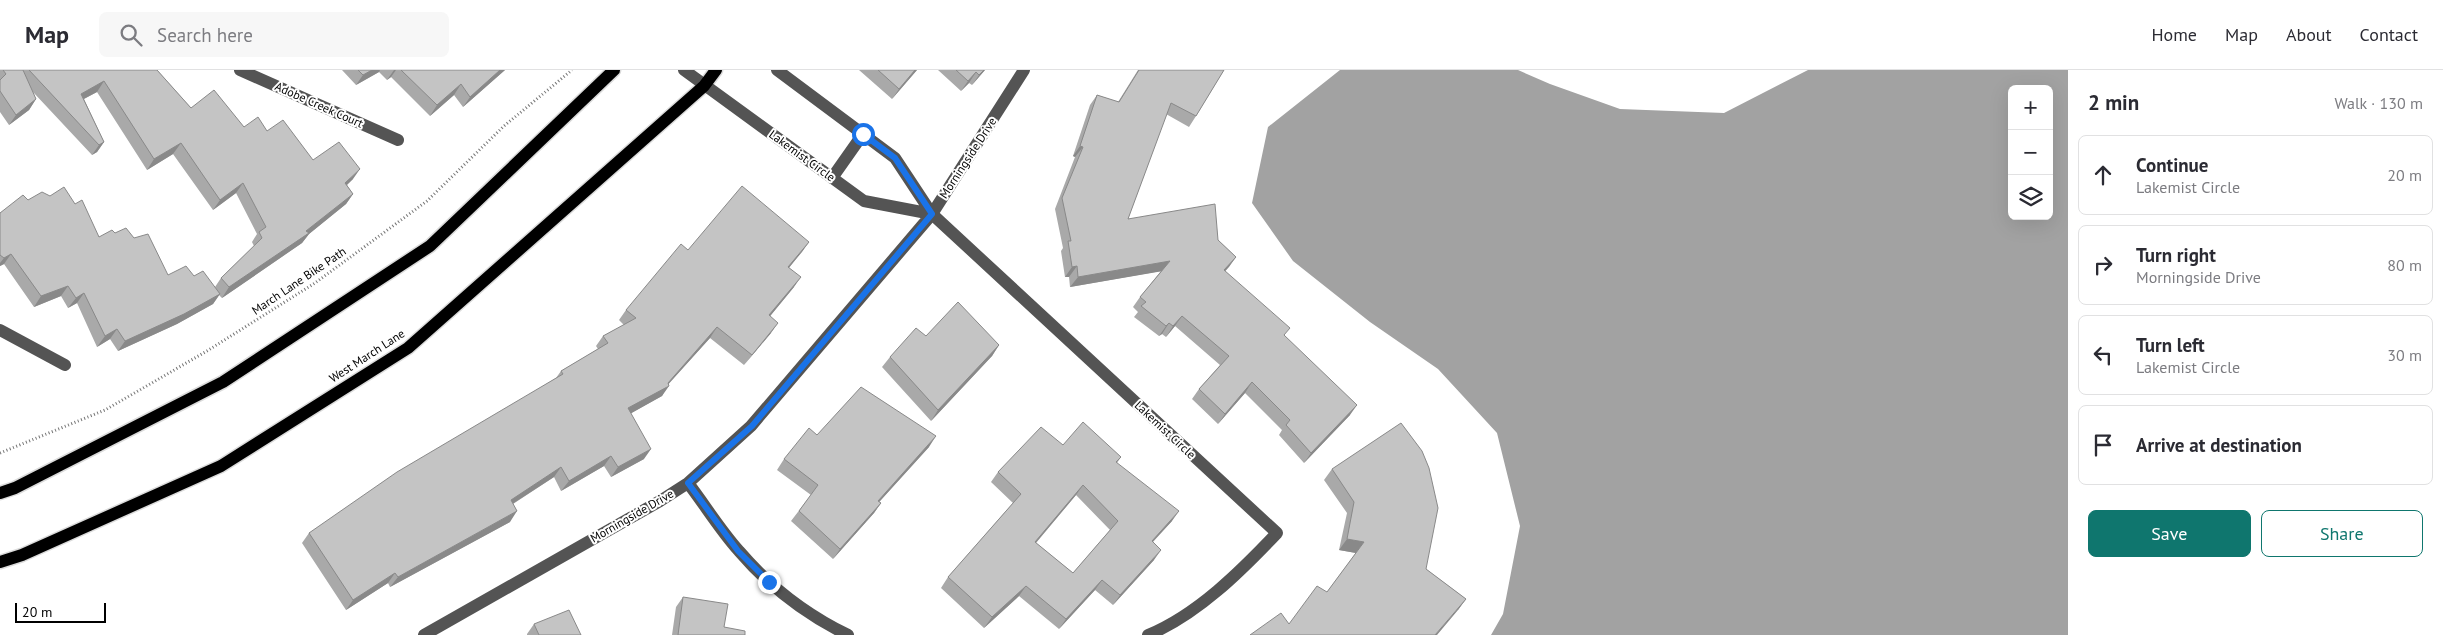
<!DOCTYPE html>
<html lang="en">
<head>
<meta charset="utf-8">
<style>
  :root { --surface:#fff; --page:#f7f7f7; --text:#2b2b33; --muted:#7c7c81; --line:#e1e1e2; --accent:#0f766e }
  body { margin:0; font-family:"PT Sans",sans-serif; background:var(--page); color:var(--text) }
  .controls { position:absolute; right:15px; top:15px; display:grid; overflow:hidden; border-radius:8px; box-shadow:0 5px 20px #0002 }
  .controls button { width:45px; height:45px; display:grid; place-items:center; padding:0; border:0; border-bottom:1px solid var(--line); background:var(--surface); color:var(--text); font:25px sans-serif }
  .scale { position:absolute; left:15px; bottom:12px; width:91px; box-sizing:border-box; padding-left:5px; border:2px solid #000; border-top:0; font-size:14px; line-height:18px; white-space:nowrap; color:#000; -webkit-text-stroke:4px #fff; paint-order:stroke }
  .stop { position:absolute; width:15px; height:15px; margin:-11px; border:4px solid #1a73e8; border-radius:50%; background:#fff }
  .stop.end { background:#1a73e8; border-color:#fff; box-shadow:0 1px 5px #0008 }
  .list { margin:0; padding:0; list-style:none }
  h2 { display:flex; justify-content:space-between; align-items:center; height:65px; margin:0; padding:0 20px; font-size:21px }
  h2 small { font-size:16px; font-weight:400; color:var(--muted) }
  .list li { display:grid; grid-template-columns:32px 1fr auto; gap:15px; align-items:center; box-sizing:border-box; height:80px; margin:0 10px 10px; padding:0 10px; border:1px solid var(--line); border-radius:8px }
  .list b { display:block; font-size:19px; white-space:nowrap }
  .list p { margin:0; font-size:16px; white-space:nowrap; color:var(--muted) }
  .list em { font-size:16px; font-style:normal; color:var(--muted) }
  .actions { display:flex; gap:10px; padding:15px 20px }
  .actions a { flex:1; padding:11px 0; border:1px solid var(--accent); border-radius:8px; text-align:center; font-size:18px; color:var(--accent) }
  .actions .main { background:var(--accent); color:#fff }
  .icon { flex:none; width:28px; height:28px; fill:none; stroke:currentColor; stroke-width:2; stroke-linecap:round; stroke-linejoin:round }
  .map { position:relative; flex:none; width:2068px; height:565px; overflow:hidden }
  header { display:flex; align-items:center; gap:30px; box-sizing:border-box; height:70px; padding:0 25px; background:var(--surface); border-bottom:1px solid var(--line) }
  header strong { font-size:24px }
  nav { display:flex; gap:28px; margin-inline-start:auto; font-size:18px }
  .search { width:350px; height:45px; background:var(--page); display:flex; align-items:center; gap:12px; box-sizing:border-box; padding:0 18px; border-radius:8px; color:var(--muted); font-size:19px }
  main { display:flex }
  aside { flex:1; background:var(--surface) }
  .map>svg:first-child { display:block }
  .water { fill:#a2a2a2; fill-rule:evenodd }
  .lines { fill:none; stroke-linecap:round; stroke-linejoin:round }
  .major-casing { stroke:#dbdbdb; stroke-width:15 }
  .path { stroke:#767676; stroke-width:3; stroke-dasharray:1 2.5; stroke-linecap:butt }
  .minor { stroke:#545454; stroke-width:12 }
  .major { stroke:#000; stroke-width:12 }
  .wall { fill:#a9a9a9; fill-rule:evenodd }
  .shaded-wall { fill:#898989 }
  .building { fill:#c4c4c4; stroke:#898989; fill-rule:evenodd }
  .route { stroke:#1a73e8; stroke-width:6 }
  .labels { text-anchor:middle; stroke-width:4; stroke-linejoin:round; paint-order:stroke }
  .street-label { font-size:12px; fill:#000; stroke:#fff }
</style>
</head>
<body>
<header>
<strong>Map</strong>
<div class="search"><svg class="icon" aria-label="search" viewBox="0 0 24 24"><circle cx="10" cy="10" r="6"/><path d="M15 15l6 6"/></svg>Search here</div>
<nav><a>Home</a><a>Map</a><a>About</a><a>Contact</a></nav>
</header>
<main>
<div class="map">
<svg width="2068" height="565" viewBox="0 0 2068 565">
  <rect width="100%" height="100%" fill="#fff"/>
  <path class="water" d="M1340,0H1518L1550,14L1620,39L1724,43L1808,0H2068V565H1491L1503,544L1520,456L1497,363L1438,299L1370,252L1293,191L1252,133L1268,57ZM2012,19H2049V146H2012Z"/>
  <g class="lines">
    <g class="major-casing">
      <path id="major" d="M0,423L15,418L223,312L430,176L614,0
        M0,492L22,485L221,396L408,278L704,16L716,0"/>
    </g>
    <path class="path" d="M0,383L105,340L207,281L315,213L427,131L504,56L572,0"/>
    <path class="minor" d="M240,0L398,70
      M684,0L864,131L932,144
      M777,0L895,88L932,144L1277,463C1241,501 1197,545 1148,565
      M832,108L863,64
      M0,260L65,295
      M688,413C705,435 720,460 739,481C769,516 807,545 848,565
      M424,565L660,431L688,413L751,356L932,144L1024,0"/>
    <use href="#major" class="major"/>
  </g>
  <path class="wall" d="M0,0H157L191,38L244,57L267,61L313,90L353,109L347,115L353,124L346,134L309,164L302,173L222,228L219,225L213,234L177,254L118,281L110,269L97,277L77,233L68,238L61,226L34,237L4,194L0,196V143L28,130L50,126L75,134L99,167L115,163L134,168L168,205L194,206L215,217L221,208L254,176L252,172L257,164L236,123L213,140L173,84L147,100L97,22L84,29L104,72L97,82L92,85L33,22L36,29L29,40L9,55L0,42Z
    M342,0H505L463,37L454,25L430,46L391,7L387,10L379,2L356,15Z
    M859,0H917L892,29Z
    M938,0H985L972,15L969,13L961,21Z
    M1138,0H1224L1196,46L1189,57L1166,44L1128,149L1218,170L1236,187L1225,201L1285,266L1350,345L1304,393L1279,365L1282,360L1245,323L1218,354L1192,329L1199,319L1220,295L1175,256L1166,267L1162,264L1159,266L1134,247L1138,242L1133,237L1140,227L1161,201L1070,217L1069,207H1065L1061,181L1063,178L1055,139L1075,87L1073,86L1090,35L1097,25L1118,32Z
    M809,172L789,198L794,217L770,246L771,263L744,295L710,268L668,314L662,326L631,343L644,389L611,407L604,396L561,421L554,407L513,434L510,452L390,517L388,513L346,540L302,473L309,463L556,308L561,301L598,279L596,276L603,266L624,255L619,250L626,240L688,180Z
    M926,266L999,275L992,286L931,351L882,297L890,287Z
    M817,365L929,377L879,432L881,433L874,443L833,489L791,451L811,425L777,400L784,389Z
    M1063,375L1121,387L1117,393L1172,451L1153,472L1154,490L1113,535L1095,520L1059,559L1019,526L984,558L941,518L948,507L1013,433L991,412L998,402ZM1076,425L1110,460L1073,503L1036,473Z
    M1332,399L1426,499L1466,529L1458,540L1289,554L1327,522L1356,483L1339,480L1347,443L1324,410Z
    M683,527L724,557L745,565H672L676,537Z
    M534,554L581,565H527V564Z"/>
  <path class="shaded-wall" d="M372,0H380L379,2L356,15L363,5Z
    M394,0H396L391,7L387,10Z
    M500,0H505L463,37L470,27Z
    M915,0H917L892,29L899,19Z
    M984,0H985L972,15L979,5Z
    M976,2L969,13L961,21L968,11Z
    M104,11L97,22L74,34L81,24Z
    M461,14L454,25L430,46L437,35Z
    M36,29L29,40L9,55L16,45Z
    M104,72L97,82L92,85L99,75Z
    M181,73L173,84L147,100L154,89Z
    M1080,76L1083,77L1075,87L1073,86Z
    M360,99L353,109L338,123L345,113Z
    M243,113L236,123L213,140L220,130Z
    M353,124L346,134L309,164L302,173L222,228L229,217L306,161Z
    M809,172L802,182L781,207L788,197Z
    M11,184L4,194L0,196V193L4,188Z
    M1236,187L1229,197L1217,210L1224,200Z
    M1170,191L1163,201L1070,217L1078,207Z
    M1077,196L1069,207H1065L1072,197Z
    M801,207L794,217L762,256L769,245Z
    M68,216L61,226L34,237L41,226Z
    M84,223L77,233L68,238L76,228Z
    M220,224L213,234L177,254L118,281L125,271Z
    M1182,246L1175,256L1166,267L1173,256Z
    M778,253L771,263L744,295L752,285Z
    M1169,253L1162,264L1159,266L1166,256Z
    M717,257L710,268L665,318L669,316L662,326L621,349L628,338L668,313Z
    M117,259L110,269L97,277L105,266Z
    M999,275L992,286L931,351L938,340Z
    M1252,312L1245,323L1218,354L1225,344Z
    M1357,335L1350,345L1304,393L1311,383Z
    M936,366L929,377L871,441L878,431Z
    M651,379L644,389L611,407L618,397Z
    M611,386L604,396L561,421L569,411Z
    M561,397L554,407L503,440L511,430Z
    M1083,415L1076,425L1028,482L1035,472Z
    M881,433L874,443L833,489L840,479Z
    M517,441L510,452L390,517L398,507Z
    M1179,441L1172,451L1144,481L1152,471Z
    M1347,469L1364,472L1356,483L1339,480Z
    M1161,480L1154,490L1113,535L1120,525Z
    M395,503L388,513L346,540L353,530Z
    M1102,510L1095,520L1059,559L1066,549Z
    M1026,516L1019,526L984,558L992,547Z
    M1466,529L1458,540L1437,565H1435Z"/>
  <path class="building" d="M3,0H23L36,29L16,45L0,21V10L6,4Z
    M29,0H157L191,38L214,20L244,57L258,47L267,61L283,50L313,90L339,72L360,99L345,113L353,124L306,161L309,163L229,217L221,208L262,168L259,162L266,157L243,113L220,130L181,73L154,89L104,11L81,24L104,72L99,75Z
    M358,0H372L363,5Z
    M401,0H500L470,27L461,14L437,35Z
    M878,0H915L899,19Z
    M956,0H984L979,5L976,2L968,11Z
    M1139,0H1224L1196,46L1171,33L1128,149L1215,134L1218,170L1236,187L1224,200L1290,258L1284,265L1357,335L1311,383L1286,355L1290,350L1252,312L1225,344L1199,319L1229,286L1182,246L1173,256L1169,253L1166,256L1141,236L1146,232L1140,227L1170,191L1078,207L1077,196L1072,197L1068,171H1071L1062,128L1083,77L1080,76L1097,25L1119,32Z
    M742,116L809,172L788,197L801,207L769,245L778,253L752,285L717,257L668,313L669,316L628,338L651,379L618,397L611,386L569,411L561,397L511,430L517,441L398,507L395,503L353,530L309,463L397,402L563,304L561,301L608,273L603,266L636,248L626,240L681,174L688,180Z
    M64,117L75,134L82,130L99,167L112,160L115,163L126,158L134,168L148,164L168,205L186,196L194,206L203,201L220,224L184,244L125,271L117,259L105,266L84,223L76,228L68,216L41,226L11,184L4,188L0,185V143L23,125L28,130L42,122L50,126Z
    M958,232L999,275L938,340L890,287L916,258L926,266Z
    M861,317L936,366L878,431L881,433L840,479L799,441L818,415L784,389L809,358L817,365Z
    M1083,352L1121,387L1116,392L1179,441L1152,471L1161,480L1120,525L1102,510L1066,549L1026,516L992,547L948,507L1021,424L998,402L1041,357L1063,375ZM1083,415L1118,451L1073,503L1035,472Z
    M1401,353L1422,381L1429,398L1438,438L1426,499L1466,529L1435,565H1250L1281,543L1289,554L1317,516L1327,522L1364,472L1347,469L1354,432L1332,399Z
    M683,527L728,534L724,557L745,561V565H678Z
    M569,540L581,565H539L534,554Z"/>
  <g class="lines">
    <path class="route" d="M769,512L738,481L688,413L752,356L932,144L895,88L863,64"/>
  </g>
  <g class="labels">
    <g class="street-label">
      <text transform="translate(319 35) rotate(24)" y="4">Adobe Creek Court</text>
      <text transform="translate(802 86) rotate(36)" y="4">Lakemist Circle</text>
      <text transform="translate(968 88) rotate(-57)" y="4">Morningside Drive</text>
      <text transform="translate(299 211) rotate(-34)" y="4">March Lane Bike Path</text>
      <text transform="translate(367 286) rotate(-33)" y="4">West March Lane</text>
      <text transform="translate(1165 360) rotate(43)" y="4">Lakemist Circle</text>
      <text transform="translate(632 446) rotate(-30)" y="4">Morningside Drive</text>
    </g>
  </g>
</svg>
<div class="controls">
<button>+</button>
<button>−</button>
<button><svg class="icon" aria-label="layers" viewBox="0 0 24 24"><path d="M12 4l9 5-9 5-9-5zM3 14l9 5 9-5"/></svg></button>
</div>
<div class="scale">20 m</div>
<div class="stop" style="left:863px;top:64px"></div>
<div class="stop end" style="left:769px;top:512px"></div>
</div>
<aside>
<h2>2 min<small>Walk · 130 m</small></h2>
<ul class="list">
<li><svg class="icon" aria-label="ahead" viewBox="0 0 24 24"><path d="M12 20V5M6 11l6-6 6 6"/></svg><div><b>Continue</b><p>Lakemist Circle</p></div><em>20 m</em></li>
<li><svg class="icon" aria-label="right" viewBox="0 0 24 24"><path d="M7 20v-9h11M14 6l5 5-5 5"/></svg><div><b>Turn right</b><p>Morningside Drive</p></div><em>80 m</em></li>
<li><svg class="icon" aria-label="left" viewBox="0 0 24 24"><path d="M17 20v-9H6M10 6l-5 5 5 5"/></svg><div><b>Turn left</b><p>Lakemist Circle</p></div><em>30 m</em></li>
<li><svg class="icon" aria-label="arrive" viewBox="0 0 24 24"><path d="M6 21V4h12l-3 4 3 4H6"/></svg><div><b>Arrive at destination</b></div></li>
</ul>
<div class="actions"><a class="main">Save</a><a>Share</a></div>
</aside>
</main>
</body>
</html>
